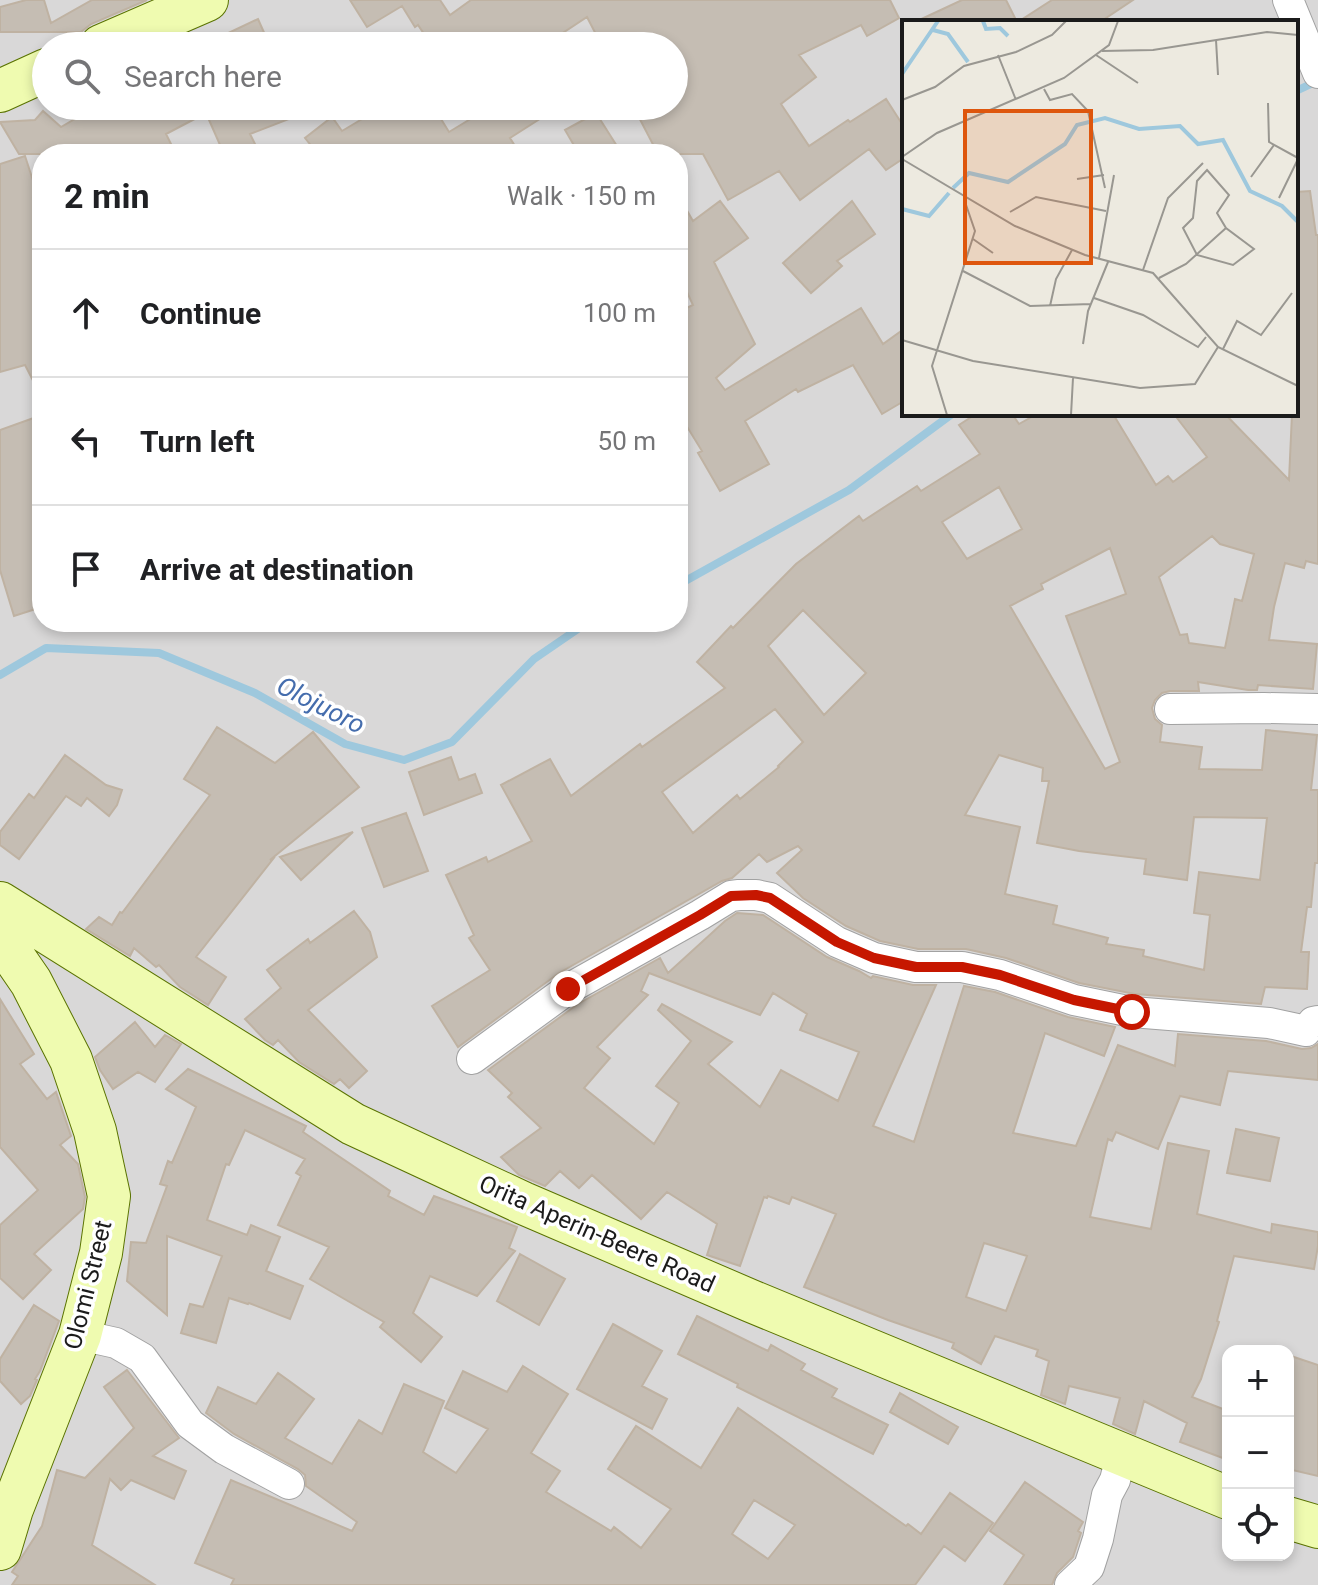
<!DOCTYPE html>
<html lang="en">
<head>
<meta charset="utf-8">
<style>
  :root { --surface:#fff; --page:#f2f2f2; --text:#202124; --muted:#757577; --line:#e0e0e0 }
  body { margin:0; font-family:Roboto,sans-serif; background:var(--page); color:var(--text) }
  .controls { position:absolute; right:24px; bottom:24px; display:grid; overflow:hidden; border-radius:16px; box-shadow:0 4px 12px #0003 }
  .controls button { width:72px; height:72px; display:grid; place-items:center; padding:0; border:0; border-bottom:2px solid var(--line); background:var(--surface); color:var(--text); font:40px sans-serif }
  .stop { position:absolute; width:24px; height:24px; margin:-18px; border:6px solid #c61700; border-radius:50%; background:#fff }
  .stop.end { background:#c61700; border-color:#fff; box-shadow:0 2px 8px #0008 }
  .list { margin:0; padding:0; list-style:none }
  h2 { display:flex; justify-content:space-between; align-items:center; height:104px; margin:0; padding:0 32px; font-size:34px }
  h2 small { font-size:26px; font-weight:400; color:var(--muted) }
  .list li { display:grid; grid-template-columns:52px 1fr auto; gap:24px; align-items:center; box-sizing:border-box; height:128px; padding:0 32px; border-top:2px solid var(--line) }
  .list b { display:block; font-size:30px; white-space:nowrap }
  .list em { font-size:26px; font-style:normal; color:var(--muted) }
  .icon { flex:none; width:44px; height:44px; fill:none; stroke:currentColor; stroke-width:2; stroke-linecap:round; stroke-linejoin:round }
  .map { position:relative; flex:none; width:1318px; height:1585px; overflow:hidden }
  .search { position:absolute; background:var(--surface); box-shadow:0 4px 12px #0003; left:32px; top:32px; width:656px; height:88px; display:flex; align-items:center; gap:20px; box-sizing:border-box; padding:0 28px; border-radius:44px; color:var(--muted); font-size:30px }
  .panel { position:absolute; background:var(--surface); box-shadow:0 4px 12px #0003; left:32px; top:144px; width:656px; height:488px; border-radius:32px }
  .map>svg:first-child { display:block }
  .residential { fill:#d9d8d8; fill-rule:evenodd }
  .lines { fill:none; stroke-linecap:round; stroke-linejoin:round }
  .stream { stroke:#9ec8dd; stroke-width:8 }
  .building { fill:#c5bdb3; stroke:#bfb2a2; stroke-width:2; fill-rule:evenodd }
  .minor-casing { stroke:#a2a2a2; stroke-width:32 }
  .secondary-casing { stroke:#5a7301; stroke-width:44 }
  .minor { stroke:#fff; stroke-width:30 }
  .secondary { stroke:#effbb0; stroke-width:42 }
  .route { stroke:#c61700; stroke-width:10 }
  .labels { text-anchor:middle; stroke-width:7; stroke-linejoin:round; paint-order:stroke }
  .street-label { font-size:24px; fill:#1b1b1b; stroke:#fff }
  .water-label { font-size:26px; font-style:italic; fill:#456dad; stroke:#fff }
  .inset-river { fill:none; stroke:#9ec8dd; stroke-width:4 }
  .inset-road { fill:none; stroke:#999791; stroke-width:2 }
  .view { fill:#de560d; fill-opacity:0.15; stroke:#de560d; stroke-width:4 }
  .inset-edge { fill:none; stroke:#1b1b1b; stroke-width:4 }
</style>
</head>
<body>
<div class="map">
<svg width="1318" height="1585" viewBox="0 0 1318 1585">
  <rect width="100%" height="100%" fill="#edeae0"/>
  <path class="residential" d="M0,0H1318V1585H0ZM904,22H1296V414H904ZM46,46H674V106H46ZM42,154H678V622H42ZM1228,1351H1288V1555H1228Z"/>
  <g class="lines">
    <path class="stream" d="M1296,91L1317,81
      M678,585L849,490L952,414
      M0,675L46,648L159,653L255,693L345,744L404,760L452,742L534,659L588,622"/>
  </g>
  <path class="building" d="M26,0H44L51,23L92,0H147L91,24L81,32H0V7Z
    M350,0H440L450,15L471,0H890L899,18L867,36L861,25L799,55L816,77L781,104L809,146L848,120L850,122L886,99L904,127V158L886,170L869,149L800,200L779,171L728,200L703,154H658L633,106H674V46H602L587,17L543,46H432L418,25L415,27L402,6L367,27Z
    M962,0H1006L1017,22H915Z
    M1052,0H1133L1100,22H1018Z
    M258,19L270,46H201Z
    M97,106H317V108L250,134L256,146L237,154H224L206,113L166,134L176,154H19L0,122L35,120L43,111L61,127Z
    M384,106H433L449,132L492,106H560L510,138L520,154H303L313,148L305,138L332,117L342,131Z
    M596,113L622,154H579L565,130Z
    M25,156L38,196L33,198L42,227V398L25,365L0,372V164Z
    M1310,191L1316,235H1318V564L1306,561L1304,568L1285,563L1274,607L1269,640L1317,644L1313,689L1258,685L1257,690H1248L1198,682L1199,691H1170L1162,693L1155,700L1152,708L1155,719L1162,725L1160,742L1202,747L1199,769L1262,770L1266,730L1317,735L1311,790H1318V863H1315L1311,907H1307L1301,952H1309L1307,989L1265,987L1261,1004L1135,994L1079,983L1006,958L966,949H918L880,941L846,926L803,898L777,873L802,850L798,846L767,862L759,854L732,878L722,881L559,973L458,1047L432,1006L490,970L469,938L474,935L446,875L486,857L488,862L532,841L501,785L550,759L571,796L640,744L642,747L725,688L697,662L731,626L733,628L796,564L859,516L863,521L917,486L921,491L980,454L959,425L976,414H1012L1019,424L1037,414H1113L1156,485L1168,476L1173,482L1207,457L1174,414H1225L1289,480L1292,414H1296V192ZM999,487L1022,529L967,559L942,522ZM1212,536L1220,544L1254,554L1242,601L1235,599L1225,648L1189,643L1187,634L1180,635L1159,577ZM1110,548L1126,594L1066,616L1120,762L1105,769L1010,606L1043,589L1041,584ZM803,610L866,673L824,715L768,646ZM775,709L803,742L778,766L779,767L740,799L737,795L693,833L662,792ZM999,755L1043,768L1042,781H1049L1037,843L1079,851L1146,859L1144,874L1187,880L1194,817L1267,818L1260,880L1199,872L1194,913L1210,915L1204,970L1143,956L1144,950L1106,944L1108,938L1053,924L1057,906L1005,894L1020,827L965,815Z
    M678,195L693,221L720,201L748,238L714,262L755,344L716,378L725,390L861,308L883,344L904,329V401L882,414L853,365L798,392L796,389L745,421L769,464L720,491L698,453L702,451L678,412V312L693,305L678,273Z
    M852,201L875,234L837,261L842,266L811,293L783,263Z
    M42,415V607L14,616L0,570V430Z
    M217,727L275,763L313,732L359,787L270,860L273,859L196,957L226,977L208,1005L180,987L159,965L156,967L134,948L130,956L86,929L99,917L112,925L120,912L122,913L210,795L184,779Z
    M65,755L106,785L122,790L117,805L109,816L87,798L81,806L66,796L19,859L0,845V832L29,794L34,798Z
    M451,757L459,780L475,774L482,793L424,815L409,772Z
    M406,813L428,871L384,887L362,828Z
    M353,832L301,880L280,857Z
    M354,911L370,932L377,957L308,1010L367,1071L349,1088L340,1079L334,1084L299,1062L278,1040L273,1045L265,1040L245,1019L281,988L267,970L308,939L310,943Z
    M737,913L763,915L827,957L859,971L871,978L873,976L913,985H936L873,1126L914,1142L964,986L995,992L1068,1017L1115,1027L1104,1056L1045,1033L1013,1133L1076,1146L1118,1045L1175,1066L1178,1034L1266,1041L1302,1049L1311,1048L1318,1044V1080L1228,1071L1220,1105L1180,1096L1158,1149L1116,1132L1112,1141L1108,1139L1090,1217L1151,1229L1168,1143L1209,1151L1197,1214L1271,1233L1272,1224L1318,1232V1246L1314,1269L1234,1256L1217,1321L1219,1322L1201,1379L1192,1397L1228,1411V1460L1180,1442L1187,1423L1144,1401L1135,1434L1113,1424L1120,1398L1069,1386L1065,1404L1041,1395L1049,1361L1036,1356L1038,1350L995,1336L981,1364L952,1348L954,1343L888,1320L804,1287L836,1214L792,1197L789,1204L768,1196L767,1198L764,1197L740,1266L707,1255L717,1224L667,1192L641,1219L592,1175L579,1188L560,1171L545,1186L519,1175L501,1157L541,1128L508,1097L512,1093L488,1070L578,1004L660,958L668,973L725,921ZM649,973L760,1015L773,993L807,1014L800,1030L859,1052L838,1101L781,1070L760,1107L708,1064L732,1042L662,1004L658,1010L691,1041L656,1086L679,1103L654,1144L584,1088L610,1058L597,1047L648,995L641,991ZM984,1243L1027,1256L1006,1311L966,1297Z
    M0,999L34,1054L20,1064L47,1099L56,1092L71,1136L60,1145L78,1164L85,1197L83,1209L34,1254L51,1270L23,1299L0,1278V1225L38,1190L0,1147Z
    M135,1022L155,1047L165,1035L181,1044L155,1082L138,1072L113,1089L100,1070L95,1057Z
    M188,1069L306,1126L303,1132L390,1191L388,1196L424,1215L434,1196L517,1227L509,1248L515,1251L477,1296L430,1276L413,1313L442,1337L421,1362L380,1327L384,1322L310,1279L329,1247L278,1225L301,1176L296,1173L305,1159L245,1130L229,1165L226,1164L207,1220L247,1235L251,1225L280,1237L266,1271L303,1286L290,1319L249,1303L248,1304L229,1298L216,1343L181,1333L190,1304L203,1307L222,1256L167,1236V1315L127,1281L131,1242L146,1243L167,1186L160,1184L168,1161L172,1163L196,1107L166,1089Z
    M1236,1129L1279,1138L1270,1181L1227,1173Z
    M520,1254L565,1279L539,1325L497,1301Z
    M34,1305L59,1321L40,1371L35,1379L37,1380L30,1396L21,1404L0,1381V1359Z
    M697,1316L768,1351L771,1345L805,1364L801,1370L837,1389L832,1397L888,1425L873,1454L737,1387L738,1384L678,1354Z
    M613,1324L662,1351L642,1386L667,1399L652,1429L577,1389Z
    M1288,1355L1318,1365V1476L1288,1469Z
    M523,1366L568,1394L531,1453L560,1471L546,1492L611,1531L614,1527L641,1548L671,1509L608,1469L636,1426L701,1468L738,1408L906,1526L908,1524L921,1534L950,1493L993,1523L965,1561L944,1546L915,1585H231L234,1579L195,1563L231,1480L352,1531L357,1522L306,1486L305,1475L298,1469L234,1434L206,1413L218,1387L256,1404L278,1373L314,1399L285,1438L332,1464L359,1420L382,1434L404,1384L444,1401L423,1452L456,1473L488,1429L445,1408L463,1371L507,1392ZM754,1500L795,1525L768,1559L732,1534Z
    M127,1370L179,1438L153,1456L186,1471L174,1499L131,1480L121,1490L110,1479L92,1545L155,1585H12L18,1576L12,1572L42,1526L57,1470L85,1478L134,1428L104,1387Z
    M900,1393L958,1427L948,1444L890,1412Z
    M1025,1482L1083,1522L1078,1531L1081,1533L1073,1557L1057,1573L1052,1585H1004L1024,1555L990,1531Z"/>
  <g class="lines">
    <g class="minor-casing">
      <path id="minor" d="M1288,0L1318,73
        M1170,709L1264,708L1318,709
        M472,1059L568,989L700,915L731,896L739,895H756L770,898L837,942L874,958L916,967H962L1000,975L1074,1000L1132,1012L1269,1023L1306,1031L1313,1022L1318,1021
        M80,1335L116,1343L142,1358L190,1424L224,1449L289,1484
        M1070,1585L1089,1567L1098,1539L1107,1495L1115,1480L1122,1453"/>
    </g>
    <g class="secondary-casing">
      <path id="secondary" d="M101,46L207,0
        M0,91L46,70
        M0,903L353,1124L523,1203L751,1301L1228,1498
        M0,937L31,982L71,1060L95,1131L109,1196L101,1253L80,1335L12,1509L0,1549
        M1288,1518L1318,1527"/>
    </g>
    <use href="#minor" class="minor"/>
    <use href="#secondary" class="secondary"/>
  </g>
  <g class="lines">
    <path class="route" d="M568,989L700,915L731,896L756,895L770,898L837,942L874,958L916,967H962L1000,975L1074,1000L1132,1012"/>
  </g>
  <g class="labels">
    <g class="street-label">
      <text transform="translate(597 1234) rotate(24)" y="8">Orita Aperin-Beere Road</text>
      <text transform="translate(88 1285) rotate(-76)" y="8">Olomi Street</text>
    </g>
    <g class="water-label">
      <text transform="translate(321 705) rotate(27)" y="9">Olojuoro</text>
    </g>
  </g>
  <g transform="translate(902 20)">
    <rect width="396" height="396" fill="#edeae0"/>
    <path class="inset-river" d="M81,1L84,9L98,8L106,16M31,10L46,14L66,42M0,54L36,1M51,168L67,153L106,162L163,124L175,105L203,98L237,109L278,106L296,124L321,120L348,171L380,186L396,202M0,189L27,196L47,173"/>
    <path class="inset-road" d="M314,20L316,55M200,31L251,30L365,12L396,15M96,35L114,80M194,35L236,63M142,69L148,80L170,74L186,91L203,168M0,80L33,67L62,46L114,32L150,15L164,1M366,83L367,122L396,138M0,137L35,113L162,58L207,25L216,1M0,139L113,206L183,235L251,253L316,327L396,366M305,150L327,175L315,193L324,208L352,229L331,245L295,235L281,208L291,198L295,161ZM349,157L372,125M175,159L202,155M377,178L396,139M108,192L134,177L204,191M71,219L91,233M197,238L212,155M241,250L266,178L301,143M61,251L128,286L189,284M257,258L284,244L324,208M192,278L241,295L296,327L304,317M148,286L154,259L170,230M0,320L71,341L238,368L293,364L316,327M181,324L186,291L206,242M321,329L335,301L359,315L390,273M45,395L30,346L73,211L62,179M169,395L171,358"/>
    <path class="view" d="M63,91H189V243H63Z"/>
    <rect width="396" height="396" class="inset-edge"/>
  </g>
</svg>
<div class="controls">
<button>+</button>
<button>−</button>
<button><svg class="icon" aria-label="locate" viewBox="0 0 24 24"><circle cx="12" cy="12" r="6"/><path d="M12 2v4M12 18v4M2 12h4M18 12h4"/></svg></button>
</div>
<div class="stop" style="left:1132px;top:1012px"></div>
<div class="stop end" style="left:568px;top:989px"></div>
<div class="search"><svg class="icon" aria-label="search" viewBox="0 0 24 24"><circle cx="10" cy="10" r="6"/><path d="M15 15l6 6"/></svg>Search here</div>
<section class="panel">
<h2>2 min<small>Walk · 150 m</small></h2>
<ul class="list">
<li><svg class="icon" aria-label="ahead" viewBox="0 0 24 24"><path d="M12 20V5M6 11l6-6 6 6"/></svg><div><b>Continue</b></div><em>100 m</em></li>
<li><svg class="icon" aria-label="left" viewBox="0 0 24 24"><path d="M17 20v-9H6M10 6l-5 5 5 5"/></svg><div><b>Turn left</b></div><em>50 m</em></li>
<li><svg class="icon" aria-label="arrive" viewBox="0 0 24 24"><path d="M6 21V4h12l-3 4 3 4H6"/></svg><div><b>Arrive at destination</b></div></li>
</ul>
</section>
</div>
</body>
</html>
